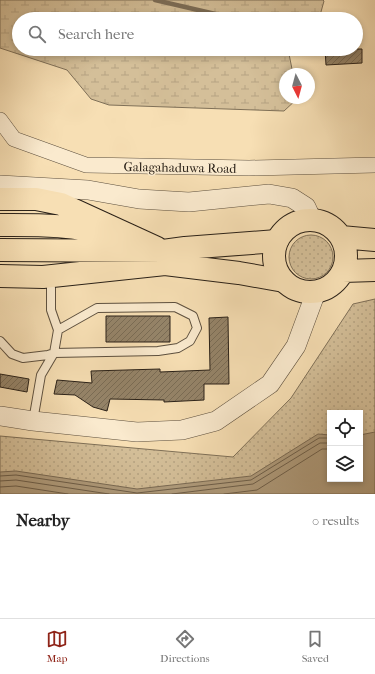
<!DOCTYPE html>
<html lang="en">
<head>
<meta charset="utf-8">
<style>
  :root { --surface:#fff; --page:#f6f6f6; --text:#222; --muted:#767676; --line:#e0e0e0; --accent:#8f2418 }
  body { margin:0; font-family:"IM FELL French Canon",serif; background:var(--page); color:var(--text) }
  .controls { position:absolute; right:12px; bottom:12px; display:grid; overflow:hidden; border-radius:0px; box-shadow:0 2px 6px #0003 }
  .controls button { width:36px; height:36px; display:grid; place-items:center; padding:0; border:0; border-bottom:1px solid var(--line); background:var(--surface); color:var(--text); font:20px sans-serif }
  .compass { position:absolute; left:279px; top:68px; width:36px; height:36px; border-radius:50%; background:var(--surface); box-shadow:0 2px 6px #0003; rotate:174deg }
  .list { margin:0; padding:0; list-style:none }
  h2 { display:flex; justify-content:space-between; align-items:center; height:52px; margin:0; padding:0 16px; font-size:17px }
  h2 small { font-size:13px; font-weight:400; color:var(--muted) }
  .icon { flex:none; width:22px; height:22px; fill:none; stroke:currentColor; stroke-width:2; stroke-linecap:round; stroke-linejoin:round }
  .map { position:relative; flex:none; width:375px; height:494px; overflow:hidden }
  .search { position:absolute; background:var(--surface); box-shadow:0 2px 6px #0003; left:12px; right:12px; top:12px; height:44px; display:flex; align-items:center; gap:10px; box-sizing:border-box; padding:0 14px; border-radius:22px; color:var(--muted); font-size:15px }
  .sheet { height:124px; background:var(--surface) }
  nav { display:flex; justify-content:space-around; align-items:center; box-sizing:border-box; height:56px; border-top:1px solid var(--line); background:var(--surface); font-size:11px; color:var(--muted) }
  nav a { display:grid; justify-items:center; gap:2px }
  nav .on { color:var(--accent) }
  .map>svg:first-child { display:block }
  .grass { fill:url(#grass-dots); stroke:#7f7058; fill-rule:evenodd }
  .wetland { fill:url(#wetland-marsh); stroke:#7f7058 }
  .water { fill:#b19e7f; stroke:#7b6c56 }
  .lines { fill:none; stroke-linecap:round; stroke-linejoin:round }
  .shore { stroke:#6e604c; stroke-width:1 }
  .stream { stroke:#7b6c56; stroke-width:4.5 }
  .building { fill:url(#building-hatch); stroke:#2a2118 }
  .service-casing { stroke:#5d503f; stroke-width:10 }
  .minor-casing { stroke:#5d503f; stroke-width:16 }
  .tertiary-casing { stroke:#5d503f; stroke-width:20 }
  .primary-casing { stroke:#2a2118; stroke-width:24 }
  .motorway-casing { stroke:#2a2118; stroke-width:24 }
  .service { stroke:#faeace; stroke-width:8 }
  .minor { stroke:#faeace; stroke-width:15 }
  .tertiary { stroke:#faeace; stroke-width:19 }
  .primary { stroke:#f7dfb4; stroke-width:22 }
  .motorway { stroke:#f7dfb4; stroke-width:22 }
  .labels { text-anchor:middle; stroke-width:3; stroke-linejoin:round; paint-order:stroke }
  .street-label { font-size:13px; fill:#2a2118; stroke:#faeace }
</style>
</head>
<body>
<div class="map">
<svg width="375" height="494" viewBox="0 0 375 494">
  <defs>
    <pattern id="grass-dots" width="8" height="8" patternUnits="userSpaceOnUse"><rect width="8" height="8" fill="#d4bf99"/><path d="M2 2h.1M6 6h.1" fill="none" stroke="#b6a483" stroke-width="1.8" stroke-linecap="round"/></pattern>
    <pattern id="wetland-marsh" width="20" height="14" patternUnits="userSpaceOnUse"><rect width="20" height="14" fill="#d4bf99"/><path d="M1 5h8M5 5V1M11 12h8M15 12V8" fill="none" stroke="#b6a483"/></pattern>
    <pattern id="building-hatch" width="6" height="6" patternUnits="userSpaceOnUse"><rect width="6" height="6" fill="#958469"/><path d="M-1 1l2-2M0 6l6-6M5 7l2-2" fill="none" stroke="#7a6c55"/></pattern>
  </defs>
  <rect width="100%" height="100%" fill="#f7dfb4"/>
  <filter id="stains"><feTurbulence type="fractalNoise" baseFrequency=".005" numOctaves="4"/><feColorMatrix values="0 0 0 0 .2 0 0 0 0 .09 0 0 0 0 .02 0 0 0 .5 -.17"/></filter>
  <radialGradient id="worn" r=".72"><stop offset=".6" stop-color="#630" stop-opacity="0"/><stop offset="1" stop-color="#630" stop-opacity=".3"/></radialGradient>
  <path class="grass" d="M289 257a22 22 0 1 1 44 0a22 22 0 1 1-44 0Z
    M375,299V494H0V436L233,457L291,398L353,304ZM330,413H360V479H330Z"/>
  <path class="wetland" d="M0,0H323L324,1L319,19H19V49H291L289,54L293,74H285V98H298L284,111L109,105L91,99L67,70L0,48Z"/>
  <path class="water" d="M375,432V494H0V472L16,471L137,489L251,476L318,434L330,435V479H360V435Z"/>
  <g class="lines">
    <path class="shore" d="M0,476L16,475L137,493L251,480L319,438H330
      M0,481L16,480L109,494
      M0,487L16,486L68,494
      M172,494L253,484L320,443H330
      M224,494L257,490L322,449H330"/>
    <path class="stream" d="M155,0L237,19"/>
  </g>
  <path class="building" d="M325,49H362V63L326,65Z
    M106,316H170V342H106Z
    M228,317L229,384H204V400L164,402V400L110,399L107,411L93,407L75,395L54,394L57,380L92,383L91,371L160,369V372L210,370L209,318Z
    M0,374L29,379L27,392L0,387Z"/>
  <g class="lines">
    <g class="service-casing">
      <path id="service" d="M0,341L12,354L23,358L48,355L54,353L158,351L178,348L190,341L197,328L193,316L175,307L97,308L58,330
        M33,421L41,375L54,353L58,330L51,310V288"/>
    </g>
    <g class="minor-casing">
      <path id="minor" d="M0,120L14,139L86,165L249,168L375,165"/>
    </g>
    <g class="tertiary-casing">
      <path id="tertiary" d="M0,185L88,190L139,199L189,202L269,194L292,198L306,207L312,220
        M0,416L33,421L137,432L182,430L216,421L270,384L296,346L316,292"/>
    </g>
    <g class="primary-casing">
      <path id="primary" d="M274 256a36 36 0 1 1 72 0a36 36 0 1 1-72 0Z
        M341,237L375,240
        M343,271L375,270"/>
    </g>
    <g class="motorway-casing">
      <path id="motorway" d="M0,199H36L61,204L157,248
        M0,225C34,225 75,224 108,235
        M0,250L163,251L185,248L277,241
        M0,276L43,277L165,264L239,273L284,281"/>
    </g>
    <use href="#service" class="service"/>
    <use href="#minor" class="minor"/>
    <use href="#tertiary" class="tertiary"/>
    <use href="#primary" class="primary"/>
    <use href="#motorway" class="motorway"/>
  </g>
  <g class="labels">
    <g class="street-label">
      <text transform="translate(180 167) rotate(1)" y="5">Galagahaduwa Road</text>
    </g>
  </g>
  <rect width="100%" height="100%" filter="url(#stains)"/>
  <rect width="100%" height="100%" fill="url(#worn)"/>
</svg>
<div class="controls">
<button><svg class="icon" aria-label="locate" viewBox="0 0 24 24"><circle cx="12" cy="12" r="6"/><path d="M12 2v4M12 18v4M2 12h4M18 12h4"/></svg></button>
<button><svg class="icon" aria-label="layers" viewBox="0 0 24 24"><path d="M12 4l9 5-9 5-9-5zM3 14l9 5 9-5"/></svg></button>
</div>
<svg class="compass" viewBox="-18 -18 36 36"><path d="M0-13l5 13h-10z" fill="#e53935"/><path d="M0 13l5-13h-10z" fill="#767676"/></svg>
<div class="search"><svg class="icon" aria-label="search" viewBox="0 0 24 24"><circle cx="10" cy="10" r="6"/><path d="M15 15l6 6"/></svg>Search here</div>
</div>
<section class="sheet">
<h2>Nearby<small>0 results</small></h2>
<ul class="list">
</ul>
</section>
<nav>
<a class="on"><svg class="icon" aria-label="map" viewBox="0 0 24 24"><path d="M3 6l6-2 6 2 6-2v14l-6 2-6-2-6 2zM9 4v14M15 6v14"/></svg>Map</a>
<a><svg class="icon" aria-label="directions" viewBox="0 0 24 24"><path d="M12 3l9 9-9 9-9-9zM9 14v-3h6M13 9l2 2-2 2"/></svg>Directions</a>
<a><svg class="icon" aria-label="saved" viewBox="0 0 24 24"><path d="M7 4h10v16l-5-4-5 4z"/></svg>Saved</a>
</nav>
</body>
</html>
